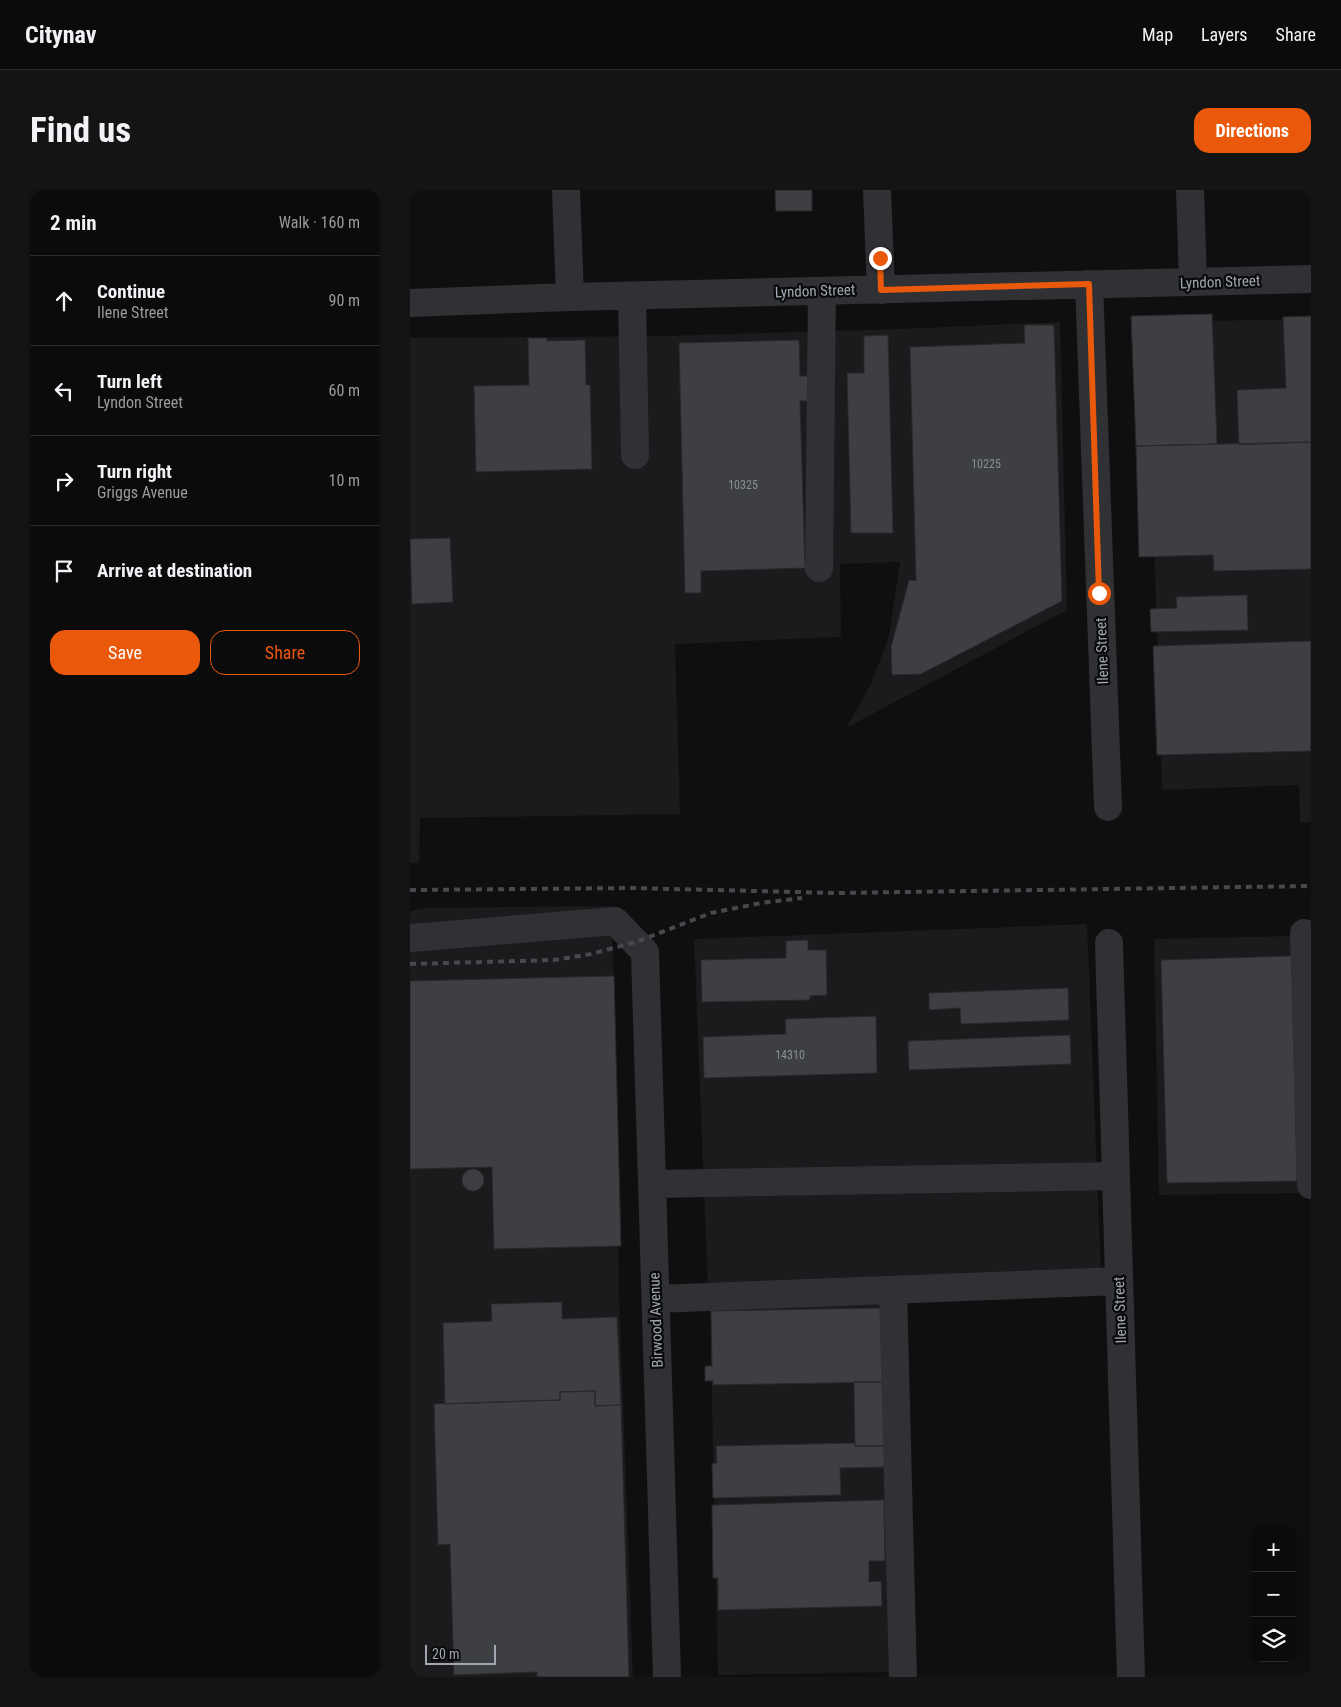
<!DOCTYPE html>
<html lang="en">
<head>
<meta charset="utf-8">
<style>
  :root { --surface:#0b0b0c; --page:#141415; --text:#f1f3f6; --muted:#9a9b9d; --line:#2b2b2d; --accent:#ea580c }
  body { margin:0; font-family:"Roboto Condensed",sans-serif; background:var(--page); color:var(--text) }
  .controls { position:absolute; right:15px; bottom:15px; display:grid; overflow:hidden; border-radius:10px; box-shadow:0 1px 4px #0004 }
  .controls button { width:45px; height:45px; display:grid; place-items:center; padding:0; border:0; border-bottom:1px solid var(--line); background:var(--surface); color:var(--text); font:25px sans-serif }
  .scale { position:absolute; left:15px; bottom:12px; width:71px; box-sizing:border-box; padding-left:5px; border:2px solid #a0a7b1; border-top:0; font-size:14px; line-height:18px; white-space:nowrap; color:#a0a7b1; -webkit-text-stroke:4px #0a0a0b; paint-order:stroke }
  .stop { position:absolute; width:15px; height:15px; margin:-11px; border:4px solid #ea580c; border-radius:50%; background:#fff }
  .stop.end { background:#ea580c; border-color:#fff; box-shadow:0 1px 5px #0008 }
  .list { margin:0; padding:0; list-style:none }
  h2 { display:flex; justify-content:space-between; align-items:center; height:65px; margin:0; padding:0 20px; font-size:21px }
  h2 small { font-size:16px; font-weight:400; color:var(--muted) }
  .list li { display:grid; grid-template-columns:32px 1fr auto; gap:15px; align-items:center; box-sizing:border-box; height:90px; padding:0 20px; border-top:1px solid var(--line) }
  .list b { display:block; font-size:19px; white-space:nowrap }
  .list p { margin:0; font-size:16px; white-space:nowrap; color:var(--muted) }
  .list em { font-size:16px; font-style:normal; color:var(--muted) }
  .actions { display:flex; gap:10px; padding:15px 20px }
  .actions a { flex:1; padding:11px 0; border:1px solid var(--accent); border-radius:15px; text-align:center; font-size:18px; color:var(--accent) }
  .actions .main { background:var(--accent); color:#fff }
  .icon { flex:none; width:28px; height:28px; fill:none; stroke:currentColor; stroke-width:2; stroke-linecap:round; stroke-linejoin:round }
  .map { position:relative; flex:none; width:901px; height:1487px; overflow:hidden; border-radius:15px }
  header { display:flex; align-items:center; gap:30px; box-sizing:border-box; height:70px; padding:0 25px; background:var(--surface); border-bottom:1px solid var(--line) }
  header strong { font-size:24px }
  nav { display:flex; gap:28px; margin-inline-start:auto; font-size:18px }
  .intro { display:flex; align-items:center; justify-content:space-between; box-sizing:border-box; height:120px; padding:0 30px }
  h1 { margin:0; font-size:35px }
  .button { padding:12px 22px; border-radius:15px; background:var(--accent); color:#fff; font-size:18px; font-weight:700 }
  main { display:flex; gap:30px; padding:0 30px }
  aside { flex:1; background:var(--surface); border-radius:15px; box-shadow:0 1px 4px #0004 }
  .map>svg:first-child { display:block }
  .built { fill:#1b1b1d }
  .building { fill:#3e3f43; stroke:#29292c }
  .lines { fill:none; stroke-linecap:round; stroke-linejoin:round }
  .minor { stroke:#303135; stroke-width:28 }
  .rail { stroke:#47494e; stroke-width:4; stroke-dasharray:6 5; stroke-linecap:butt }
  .route { stroke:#ea580c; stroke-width:6 }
  .labels { text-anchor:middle; stroke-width:4.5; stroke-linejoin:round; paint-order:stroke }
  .number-label { font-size:12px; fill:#888d96 }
  .street-label { font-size:15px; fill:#a0a7b1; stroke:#0a0a0b }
</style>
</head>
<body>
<header>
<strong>Citynav</strong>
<nav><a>Map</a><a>Layers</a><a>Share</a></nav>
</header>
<div class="intro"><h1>Find us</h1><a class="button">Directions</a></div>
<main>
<aside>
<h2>2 min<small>Walk · 160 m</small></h2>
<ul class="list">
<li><svg class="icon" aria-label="ahead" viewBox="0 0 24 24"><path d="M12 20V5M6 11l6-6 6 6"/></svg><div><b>Continue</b><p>Ilene Street</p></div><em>90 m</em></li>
<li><svg class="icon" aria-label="left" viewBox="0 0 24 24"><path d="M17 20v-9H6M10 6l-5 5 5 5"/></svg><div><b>Turn left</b><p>Lyndon Street</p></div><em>60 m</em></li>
<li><svg class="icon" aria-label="right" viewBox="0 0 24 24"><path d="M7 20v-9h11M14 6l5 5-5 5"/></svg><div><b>Turn right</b><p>Griggs Avenue</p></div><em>10 m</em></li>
<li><svg class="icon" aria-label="arrive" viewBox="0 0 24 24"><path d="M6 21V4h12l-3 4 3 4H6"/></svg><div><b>Arrive at destination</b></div></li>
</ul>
<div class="actions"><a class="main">Save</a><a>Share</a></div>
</aside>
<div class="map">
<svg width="901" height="1487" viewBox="0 0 901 1487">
  <rect width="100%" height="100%" fill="#0f0f10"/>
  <path class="built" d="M901,129V632L890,633L889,595L752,600L737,132Z
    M650,132L657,420L436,538L461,494L479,446L490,372L430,374L431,447L265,454L270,624L10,628L9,673H0V148L254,146L490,139Z
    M202,716L209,1104L223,1487H0V721L16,718Z
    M677,734L691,1084L298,1099L284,749Z
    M885,746L890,1003L749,1005L744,749Z
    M474,1114L481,1482L308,1485L300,1117Z"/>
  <path class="building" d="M365,0H402V21H366Z
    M802,124L807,254L726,256L721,126Z
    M901,126V252L829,255L827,200L876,198L873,127Z
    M614,135H644L652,411L511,484L482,485L481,457L499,390L506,391L500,157L615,153Z
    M478,145L483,343H441L437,183H454V146Z
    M118,148H137V151L175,150L176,195H180L182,279L66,282L64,196L119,195Z
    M389,150L390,186H399L400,211H390L395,378L291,381V403H275L269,153Z
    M901,252V379L804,381L803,365L729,367L726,256Z
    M40,348L43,412L2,414L0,349Z
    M837,405L838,440L741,442L740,419L767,418L766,407Z
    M901,451V561L747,565L743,456Z
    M398,750V760H416L417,805L400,806V810L292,812L291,770L376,768V751Z
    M882,766L887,991L757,993L751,770Z
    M204,786L211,1056L84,1059L82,977L0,979V791Z
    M658,798L659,830L551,834L550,818L519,820V803Z
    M466,826L467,883L294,888L293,847L376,844L375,829Z
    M660,845L661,874L499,880L498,851Z
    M52 990a11 11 0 1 1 22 0a11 11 0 1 1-22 0Z
    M152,1112V1129L207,1127L211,1215L185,1216V1201L150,1202V1210L35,1214L33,1133L82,1131L81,1114Z
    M472,1118L473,1192L303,1195V1191H295V1176H302L301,1121Z
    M444,1192H473L475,1256H445Z
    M185,1201V1216L211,1215L219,1487H127V1482L44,1485L40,1354L28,1355L24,1214L150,1210V1202Z
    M445,1253V1256H475V1277L430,1278L431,1305L303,1308L302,1274L307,1273L306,1256Z
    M474,1310L475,1371H459V1392L471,1391L472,1416L308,1420V1388H303L302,1315Z"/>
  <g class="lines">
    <path class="minor" d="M156,0L160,107
      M467,0L471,100
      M780,0L783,92
      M679,94L698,617
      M222,106L225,265
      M0,113L160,107L901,89
      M409,378L412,101
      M894,743L901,995
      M0,748L205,731L235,762L257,1487
      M699,753L721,1487
      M243,994L706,986
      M483,1100L493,1487
      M246,1109L709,1091"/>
    <path class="rail" d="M0,700L223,698L427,703L901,696
      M0,774L144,770L181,764L226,752L301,723L351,713L392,708"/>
  </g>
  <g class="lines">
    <path class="route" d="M470,68L471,100L679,94L689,403"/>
  </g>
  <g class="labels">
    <g class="number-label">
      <text x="576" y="278">10225</text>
      <text x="333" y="299">10325</text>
      <text x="380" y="869">14310</text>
    </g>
    <g class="street-label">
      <text transform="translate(810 92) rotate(-2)" y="5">Lyndon Street</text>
      <text transform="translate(405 101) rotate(-2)" y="5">Lyndon Street</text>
      <text transform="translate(692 461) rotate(-92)" y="5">Ilene Street</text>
      <text transform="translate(710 1120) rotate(-92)" y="5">Ilene Street</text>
      <text transform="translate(246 1130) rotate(-92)" y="5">Birwood Avenue</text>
    </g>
  </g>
</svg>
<div class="controls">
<button>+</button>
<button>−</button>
<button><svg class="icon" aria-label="layers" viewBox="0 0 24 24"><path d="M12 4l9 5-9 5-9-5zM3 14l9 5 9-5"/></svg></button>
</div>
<div class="scale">20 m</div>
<div class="stop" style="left:689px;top:403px"></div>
<div class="stop end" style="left:470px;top:68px"></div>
</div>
</main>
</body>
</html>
